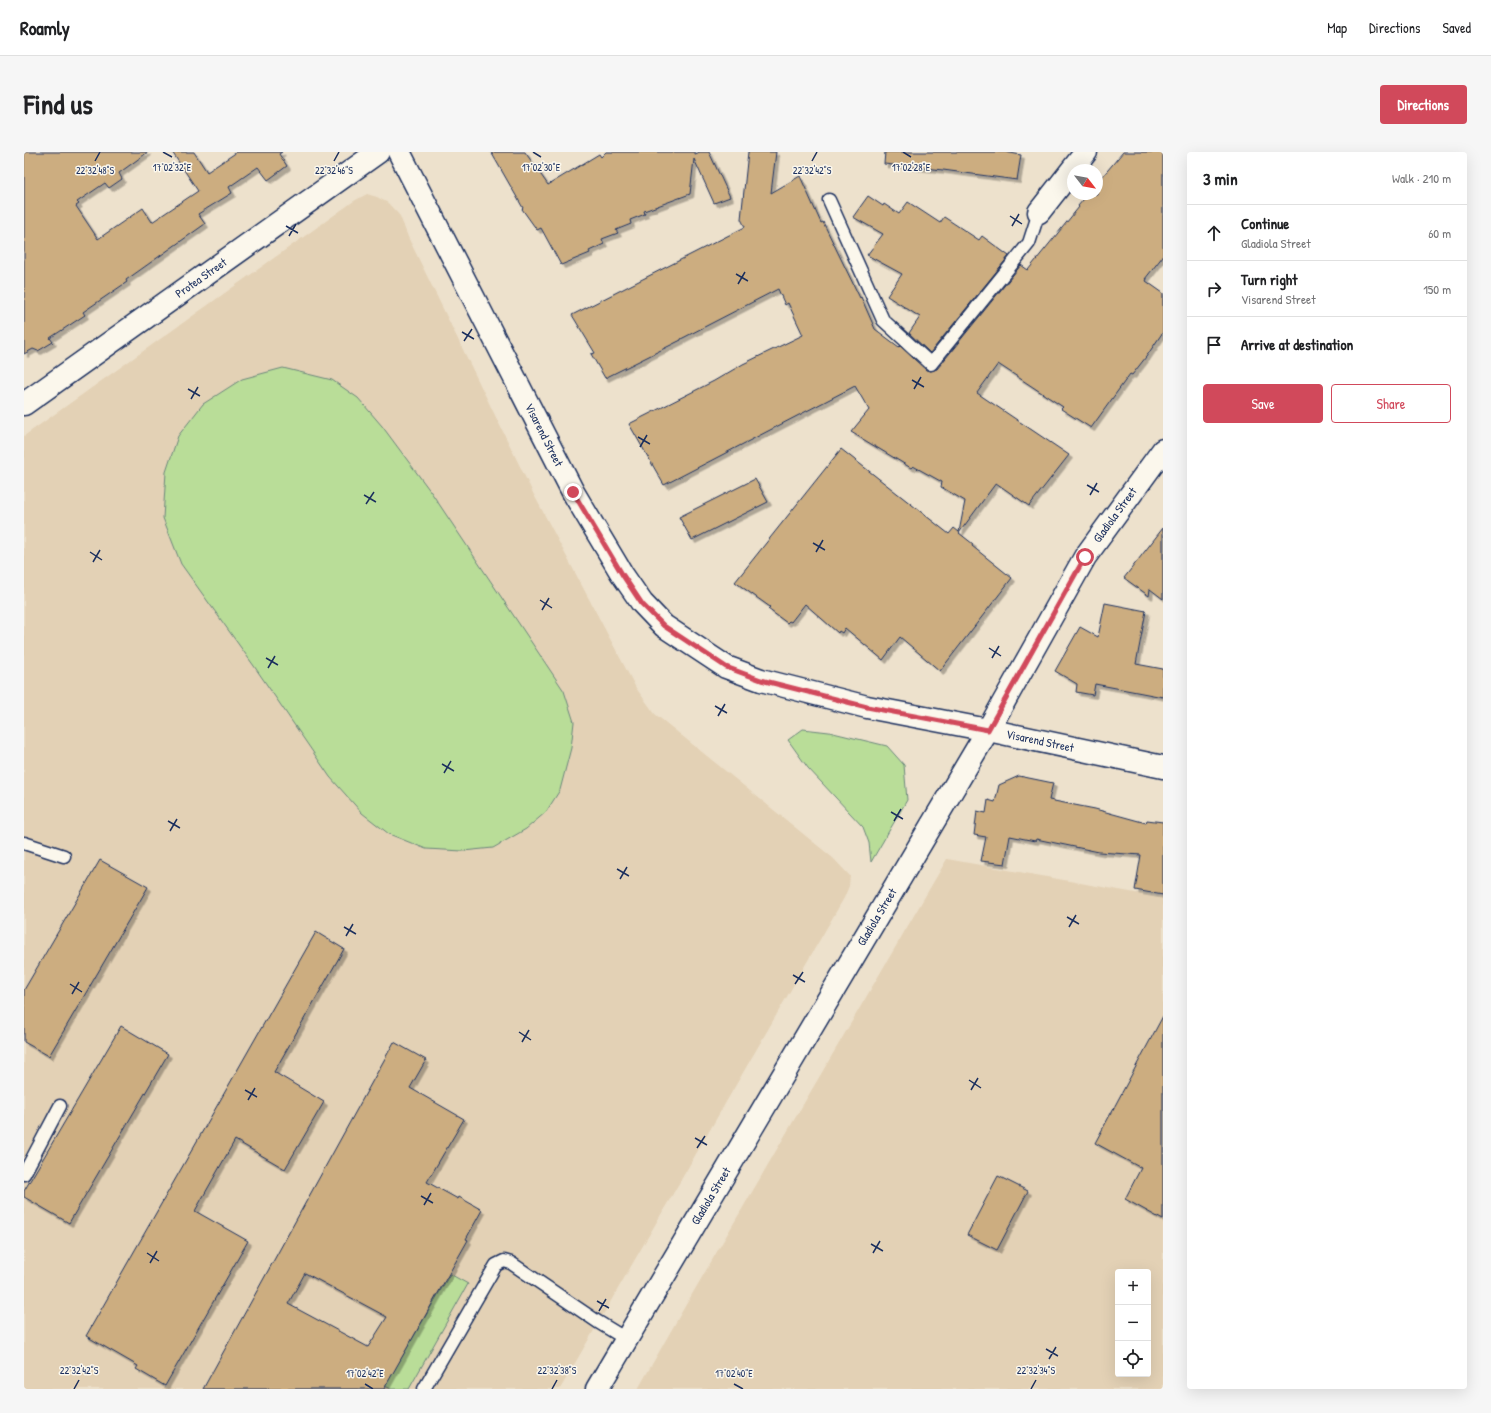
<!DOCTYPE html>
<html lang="en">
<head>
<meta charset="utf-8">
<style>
  :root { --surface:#fff; --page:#f6f6f6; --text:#202124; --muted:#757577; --line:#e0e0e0; --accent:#d1495b }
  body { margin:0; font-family:"Patrick Hand",sans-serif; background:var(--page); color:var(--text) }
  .controls { position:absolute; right:12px; bottom:12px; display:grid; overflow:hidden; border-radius:4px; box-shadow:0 4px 16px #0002 }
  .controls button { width:36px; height:36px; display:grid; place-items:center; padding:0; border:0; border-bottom:1px solid var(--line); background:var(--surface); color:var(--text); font:20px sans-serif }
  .compass { position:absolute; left:1043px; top:12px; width:36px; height:36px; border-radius:50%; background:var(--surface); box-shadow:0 4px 16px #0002; rotate:121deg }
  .stop { position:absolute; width:12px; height:12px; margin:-9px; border:3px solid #d1495b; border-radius:50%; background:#fff }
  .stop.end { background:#d1495b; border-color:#fff; box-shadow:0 1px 4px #0008 }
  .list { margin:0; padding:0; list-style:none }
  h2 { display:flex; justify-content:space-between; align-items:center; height:52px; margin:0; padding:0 16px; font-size:17px }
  h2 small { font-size:13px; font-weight:400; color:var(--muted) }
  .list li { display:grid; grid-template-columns:26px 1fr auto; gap:12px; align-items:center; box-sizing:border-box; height:56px; padding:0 16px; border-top:1px solid var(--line) }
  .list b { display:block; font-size:15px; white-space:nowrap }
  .list p { margin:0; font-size:13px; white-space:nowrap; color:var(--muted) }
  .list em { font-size:13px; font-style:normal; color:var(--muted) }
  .actions { display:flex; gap:8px; padding:12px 16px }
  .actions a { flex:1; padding:9px 0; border:1px solid var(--accent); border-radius:4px; text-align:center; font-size:14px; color:var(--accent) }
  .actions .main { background:var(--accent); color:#fff }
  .icon { flex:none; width:22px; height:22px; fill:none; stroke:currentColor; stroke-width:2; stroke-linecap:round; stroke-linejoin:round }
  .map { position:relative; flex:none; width:1139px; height:1237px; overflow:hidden; border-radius:4px }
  header { display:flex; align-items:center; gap:24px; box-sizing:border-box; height:56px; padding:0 20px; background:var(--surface); border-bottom:1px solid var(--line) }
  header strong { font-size:19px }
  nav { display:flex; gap:22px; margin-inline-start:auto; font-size:14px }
  .intro { display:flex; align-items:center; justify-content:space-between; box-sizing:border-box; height:96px; padding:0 24px }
  h1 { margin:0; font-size:28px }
  .button { padding:10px 18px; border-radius:4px; background:var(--accent); color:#fff; font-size:14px; font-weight:700 }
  main { display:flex; gap:24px; padding:0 24px }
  aside { flex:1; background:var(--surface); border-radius:4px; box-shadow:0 4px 16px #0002 }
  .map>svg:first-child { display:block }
  .built { fill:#e3d1b5; fill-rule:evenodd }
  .green { fill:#b9dd98; stroke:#6a867b }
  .building { fill:#ccad80; stroke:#1b2f5e; fill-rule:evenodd; filter:url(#shadow) }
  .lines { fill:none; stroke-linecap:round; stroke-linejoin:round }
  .service-casing { stroke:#1b2f5e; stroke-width:15 }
  .minor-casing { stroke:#1b2f5e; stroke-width:25 }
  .tertiary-casing { stroke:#1b2f5e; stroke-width:25 }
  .service { stroke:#fbf7ec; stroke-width:12 }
  .minor { stroke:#fbf7ec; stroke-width:22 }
  .tertiary { stroke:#fbf7ec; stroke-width:22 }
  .route { stroke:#d1495b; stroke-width:5 }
  .ticks { fill:none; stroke:#1b2f5e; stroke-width:1.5 }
  .labels { text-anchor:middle; stroke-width:3; stroke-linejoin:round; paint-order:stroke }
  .street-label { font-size:12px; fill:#1b2f5e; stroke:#fbf7ec }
  .ticks-label { font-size:10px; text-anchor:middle; fill:#1b2f5e; stroke:#fbf7ec; stroke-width:3; stroke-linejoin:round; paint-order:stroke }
</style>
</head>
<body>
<header>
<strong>Roamly</strong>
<nav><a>Map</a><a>Directions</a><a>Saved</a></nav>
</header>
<div class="intro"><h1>Find us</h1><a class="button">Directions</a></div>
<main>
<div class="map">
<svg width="1139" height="1237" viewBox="0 0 1139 1237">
  <defs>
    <filter id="shadow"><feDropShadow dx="3.5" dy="3.5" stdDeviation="0" flood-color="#0004"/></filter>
  </defs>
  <rect width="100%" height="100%" fill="#ede1cc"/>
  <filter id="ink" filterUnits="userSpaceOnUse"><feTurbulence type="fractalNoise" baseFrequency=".025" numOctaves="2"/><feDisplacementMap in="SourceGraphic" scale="8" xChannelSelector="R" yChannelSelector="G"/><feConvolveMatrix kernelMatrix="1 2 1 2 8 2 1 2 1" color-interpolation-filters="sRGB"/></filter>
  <g filter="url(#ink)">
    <path class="built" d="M343,42L353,45L364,51L376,64L384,85L509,341L612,536L631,562L809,706L826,724L825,734L820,746L536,1237H0V284L330,49Z
      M923,707L1139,746V1237H614L660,1156ZM1094,1120H1124V1222H1094Z"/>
    <path class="green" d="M259,216L308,228L334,246L358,274L407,340L540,539L550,570L547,596L536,638L522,660L502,677L469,696L439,699L402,697L365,682L338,661L306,625L230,514L157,412L139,366L142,320L154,284L179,252L218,227Z
      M779,577L805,580L863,594L880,613L883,648L847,710L845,691L839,675L784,616L764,588Z
      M426,1122L444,1132L385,1237H367L361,1234Z"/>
    <path class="building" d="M0,0H124L95,21L98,27L85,36L81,31L53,50L55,52L52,54L74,87L119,56L128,70L174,39L148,0H170L183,20L213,0H258L255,2L263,14L244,28L234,15L205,35L208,41L174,62L181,72L102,128L103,130L59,160L61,163L26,186L29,190L14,199L9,197L0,202Z
      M467,0H501L524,33L575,2L577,5L582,0H671V2L676,0H685L706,45L690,51L670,7L666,42L620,59L621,62L606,68L607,72L592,78L594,81L578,87L580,92L565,99L566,101L537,113L517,76L513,78L498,57L499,56Z
      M724,0H752L747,41L776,24L797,71L799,70L836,146L837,145L851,177L875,195L876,194L902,218L906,219L913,217L997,113L1004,118L1055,55L1054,54L1064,42H1073V31L1099,0H1139V104L1121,127H1123L1122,129L1139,141V180L1122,205L1108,223L1106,222L1067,276L1037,257L1039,255L974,212L953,241L1045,303L1005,354L972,331L935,381L949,392L948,394L988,426L916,519L876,485L859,508L821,476L818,481L815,479L814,481L781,452L767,470L765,469L763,471L744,457L746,455L711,430L817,297L925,382L930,376L935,380L941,349L917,335L918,330L889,314L887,316L827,280L845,258L831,234L640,333L605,272L690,229L719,212L779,183L764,151L761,153L754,137L657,187V188L581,226L567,202L571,201L548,163L721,75L717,67Z
      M861,0H981L997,3L993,28L919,18L860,12Z
      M844,44L859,54L860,52L875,62L884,50L916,71L920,65L955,88L958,84L985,104L906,201L885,181L896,165L863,144L878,122L843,103L859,82L829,65Z
      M731,327L744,350L668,388L655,365Z
      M1139,376V447L1126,437L1125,444L1100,426Z
      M1081,451L1122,459L1112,512L1139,517V545L1071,532L1069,543L1052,540L1053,532L1031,519L1056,475L1074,485Z
      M995,624L1029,631L1025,648L1071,657L1122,671L1123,668L1139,670V743L1111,738L1117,703L1075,700L1012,687L1011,689L986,684L981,712L957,709L962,685L950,683L953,659L962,661L964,648L971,650L975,633Z
      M76,708L124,735L25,904L0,890V838Z
      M292,780L320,797L250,920L300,950L261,1017L211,988L171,1059L224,1089L141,1234L112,1217L114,1214L62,1184Z
      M1139,864V1068L1101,1047L1117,1016L1071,991Z
      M97,874L144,902L45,1071L0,1045V1039Z
      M370,890L402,908L386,936L440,967L403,1030L434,1047L435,1045L458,1058L442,1087L444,1088L360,1237H179ZM281,1121L363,1165L344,1195L264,1152Z
      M974,1024L1004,1039L973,1098L943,1083Z"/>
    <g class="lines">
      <g class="service-casing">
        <path id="service" d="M805,48L859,168L907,212L1005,91L1015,60
          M0,691L40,704
          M0,1022L36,954
          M400,1237L472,1113L480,1109L487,1111L574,1170L602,1187"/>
      </g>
      <g class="minor-casing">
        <path id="minor" d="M1015,60L1062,0
          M0,252L354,0
          M573,1237L964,578L1061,405L1139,298"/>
      </g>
      <g class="tertiary-casing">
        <path id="tertiary" d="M375,0L549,340L598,422L618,451L640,474L702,515L737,528L843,555L964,578L1139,615"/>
      </g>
      <use href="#service" class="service"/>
      <use href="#minor" class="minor"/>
      <use href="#tertiary" class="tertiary"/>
    </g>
  </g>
  <g class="lines" filter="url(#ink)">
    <path class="route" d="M549,340L598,422L618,452L640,474L702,515L737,528L843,555L964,578L1061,405"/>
  </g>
  <path class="ticks" d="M139,0L148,5M509,0L517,5M879,0L887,5M71,9L76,0M310,9L315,0M788,9L793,0M986,64L998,72M262,74L274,81M988,74L995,62M265,84L272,72M712,122L724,129M714,132L721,120M438,180L450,187M440,189L448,177M888,228L900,235M164,237L176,244M890,237L897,225M167,247L174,235M614,285L626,292M616,295L623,283M1063,333L1075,340M340,343L352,350M1066,343L1073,331M342,352L350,340M789,391L801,398M66,400L78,408M792,400L799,388M69,410L76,398M516,448L528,456M518,458L525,446M965,496L977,504M242,506L254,513M968,506L975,494M244,516L251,504M691,554L703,561M694,564L701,552M418,612L430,619M420,621L427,609M867,660L879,667M144,669L156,676M870,669L877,657M146,679L153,667M593,717L605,724M596,727L603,715M1043,765L1055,772M320,775L332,782M1045,775L1052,763M322,784L329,772M769,823L781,830M46,832L58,840M771,832L779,820M48,842L55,830M495,880L507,888M498,890L505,878M945,928L957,936M221,938L233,945M947,938L954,926M224,948L231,936M671,986L683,993M673,996L681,984M397,1044L409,1051M400,1053L407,1041M847,1092L859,1099M123,1101L135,1109M849,1101L856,1089M126,1111L133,1099M573,1149L585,1156M575,1159L582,1147M1022,1197L1034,1204M1025,1207L1032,1195M341,1232L349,1237M710,1232L719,1237M50,1237L55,1228M528,1237L533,1228M1007,1237L1012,1228"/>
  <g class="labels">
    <g class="street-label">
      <text transform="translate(177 126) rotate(-35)" y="4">Protea Street</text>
      <text transform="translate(520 283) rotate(63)" y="4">Visarend Street</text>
      <text transform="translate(1091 363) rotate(-54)" y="4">Gladiola Street</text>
      <text transform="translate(1016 589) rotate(12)" y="4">Visarend Street</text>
      <text transform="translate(853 765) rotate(-59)" y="4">Gladiola Street</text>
      <text transform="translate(687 1044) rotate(-59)" y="4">Gladiola Street</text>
    </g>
  </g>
  <g class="ticks-label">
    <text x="148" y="19">17°02'32"E</text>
    <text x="517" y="19">17°02'30"E</text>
    <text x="887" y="19">17°02'28"E</text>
    <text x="71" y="22">22°32'48"S</text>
    <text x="310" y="22">22°32'46"S</text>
    <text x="788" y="22">22°32'42"S</text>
    <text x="55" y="1222">22°32'42"S</text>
    <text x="533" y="1222">22°32'38"S</text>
    <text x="1012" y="1222">22°32'34"S</text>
    <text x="341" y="1225">17°02'42"E</text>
    <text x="710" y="1225">17°02'40"E</text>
  </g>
</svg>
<div class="controls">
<button>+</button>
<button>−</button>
<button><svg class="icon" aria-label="locate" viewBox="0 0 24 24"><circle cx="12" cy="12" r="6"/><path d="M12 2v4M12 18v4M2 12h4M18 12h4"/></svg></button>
</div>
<svg class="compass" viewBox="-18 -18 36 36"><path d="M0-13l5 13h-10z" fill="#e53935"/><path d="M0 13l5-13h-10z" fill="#757577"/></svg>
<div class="stop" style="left:1061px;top:405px"></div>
<div class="stop end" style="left:549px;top:340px"></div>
</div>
<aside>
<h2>3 min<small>Walk · 210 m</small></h2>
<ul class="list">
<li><svg class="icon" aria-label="ahead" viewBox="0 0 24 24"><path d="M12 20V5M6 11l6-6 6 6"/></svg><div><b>Continue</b><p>Gladiola Street</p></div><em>60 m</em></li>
<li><svg class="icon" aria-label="right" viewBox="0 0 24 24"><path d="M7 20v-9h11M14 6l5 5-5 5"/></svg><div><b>Turn right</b><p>Visarend Street</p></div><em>150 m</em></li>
<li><svg class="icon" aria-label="arrive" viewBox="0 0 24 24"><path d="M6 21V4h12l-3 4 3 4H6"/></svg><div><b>Arrive at destination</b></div></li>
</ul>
<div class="actions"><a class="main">Save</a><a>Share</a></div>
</aside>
</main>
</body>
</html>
